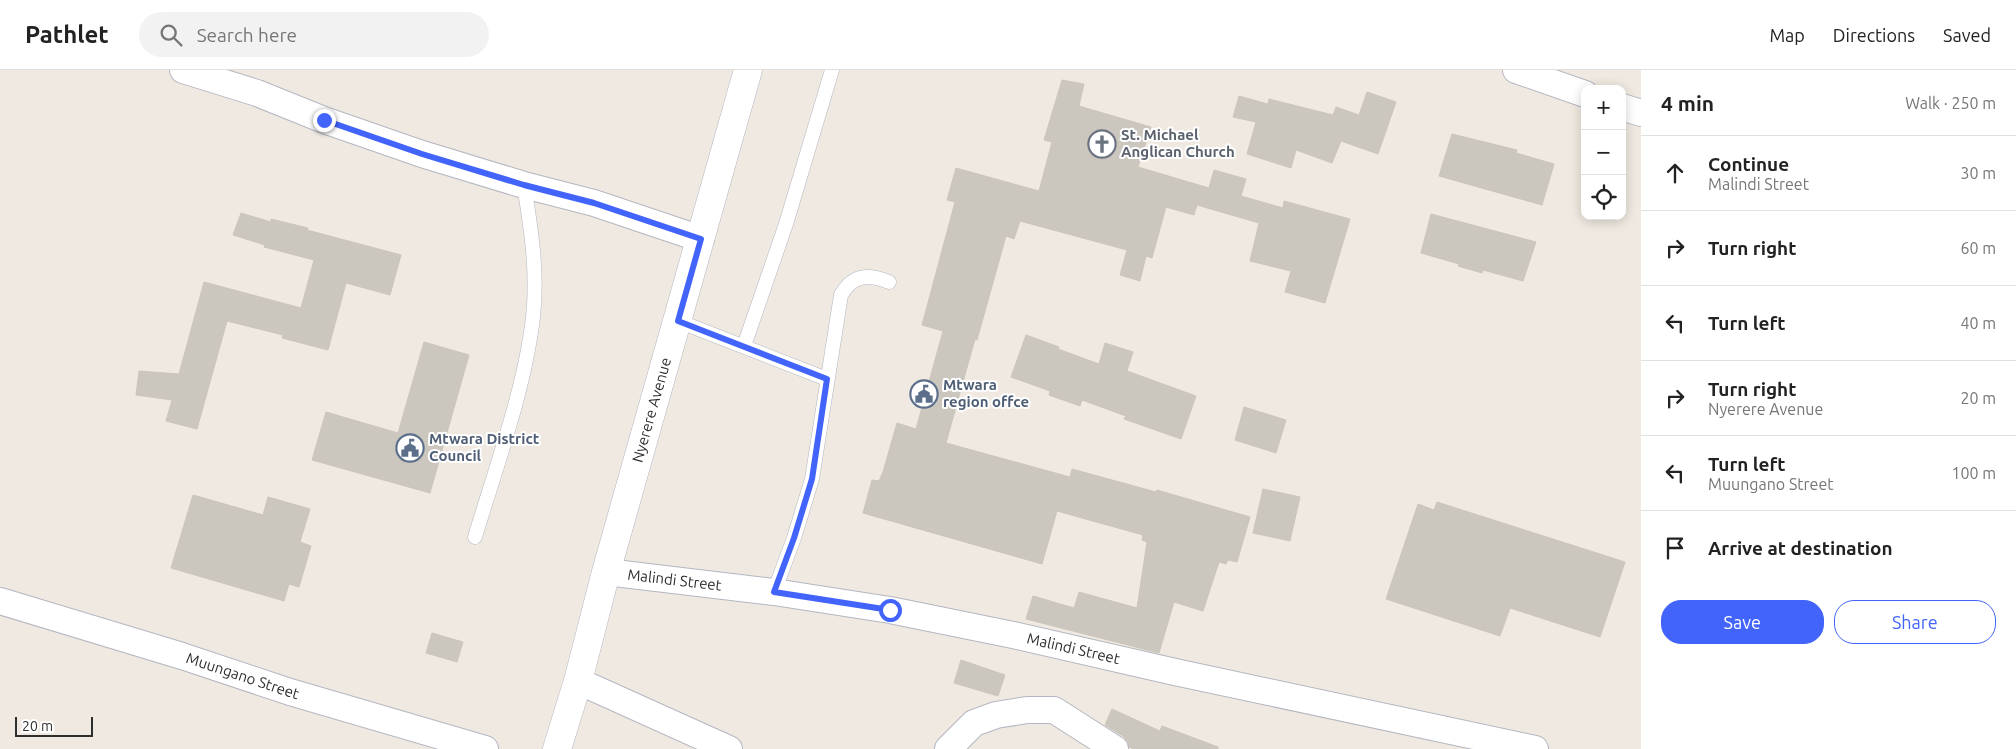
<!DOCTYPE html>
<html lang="en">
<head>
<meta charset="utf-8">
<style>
  :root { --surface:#fff; --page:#f2f2f2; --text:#222; --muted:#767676; --line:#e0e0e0; --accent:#4264fb }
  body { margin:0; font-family:Ubuntu,sans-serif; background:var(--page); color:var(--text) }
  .controls { position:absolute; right:15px; top:15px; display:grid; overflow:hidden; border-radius:10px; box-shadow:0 2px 12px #0003 }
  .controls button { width:45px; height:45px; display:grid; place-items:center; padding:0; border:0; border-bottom:1px solid var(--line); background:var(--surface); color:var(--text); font:25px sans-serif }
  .scale { position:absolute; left:15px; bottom:12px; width:78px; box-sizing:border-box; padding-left:5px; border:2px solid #2e2e2e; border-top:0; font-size:14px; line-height:18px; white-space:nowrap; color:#2e2e2e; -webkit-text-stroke:4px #fff; paint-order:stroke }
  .stop { position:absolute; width:15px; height:15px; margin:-11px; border:4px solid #4264fb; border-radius:50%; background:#fff }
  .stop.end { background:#4264fb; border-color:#fff; box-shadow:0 1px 5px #0008 }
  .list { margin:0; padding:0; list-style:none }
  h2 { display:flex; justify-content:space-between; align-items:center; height:65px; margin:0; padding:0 20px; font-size:21px }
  h2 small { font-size:16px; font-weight:400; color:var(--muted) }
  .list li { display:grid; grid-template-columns:32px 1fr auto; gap:15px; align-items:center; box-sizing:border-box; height:75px; padding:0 20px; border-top:1px solid var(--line) }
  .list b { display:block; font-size:19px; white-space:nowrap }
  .list p { margin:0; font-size:16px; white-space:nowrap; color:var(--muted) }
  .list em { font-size:16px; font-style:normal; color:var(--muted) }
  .actions { display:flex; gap:10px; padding:15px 20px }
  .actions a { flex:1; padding:11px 0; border:1px solid var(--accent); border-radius:20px; text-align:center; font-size:18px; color:var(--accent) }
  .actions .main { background:var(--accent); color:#fff }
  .icon { flex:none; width:28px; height:28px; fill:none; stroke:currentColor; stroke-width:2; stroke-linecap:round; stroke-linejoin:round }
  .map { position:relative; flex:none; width:1641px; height:679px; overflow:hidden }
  header { display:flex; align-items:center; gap:30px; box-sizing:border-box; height:70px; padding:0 25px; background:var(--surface); border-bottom:1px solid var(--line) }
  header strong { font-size:24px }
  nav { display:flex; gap:28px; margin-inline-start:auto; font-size:18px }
  .search { width:350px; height:45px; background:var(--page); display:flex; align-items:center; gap:12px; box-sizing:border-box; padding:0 18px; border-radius:28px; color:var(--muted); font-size:19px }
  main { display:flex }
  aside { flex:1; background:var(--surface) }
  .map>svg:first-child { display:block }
  .building { fill:#cbc7bf; stroke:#cbc5ba }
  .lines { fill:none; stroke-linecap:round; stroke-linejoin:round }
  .service-casing { stroke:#b4b7c1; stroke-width:15 }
  .minor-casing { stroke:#b4b7c1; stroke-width:28 }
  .tertiary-casing { stroke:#b4b7c1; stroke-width:29 }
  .service { stroke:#fff; stroke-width:14 }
  .minor { stroke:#fff; stroke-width:26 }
  .tertiary { stroke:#fff; stroke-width:28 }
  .route { stroke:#4264fb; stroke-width:6 }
  .labels { text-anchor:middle; stroke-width:4; stroke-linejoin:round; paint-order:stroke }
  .worship-label { font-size:15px; font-weight:bold; fill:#5b616d; stroke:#fff; text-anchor:start }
  .service-label { font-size:15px; font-weight:bold; fill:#4e5e75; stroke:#fff; text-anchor:start }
  .street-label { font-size:15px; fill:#2e2e2e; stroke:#fff }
</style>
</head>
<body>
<header>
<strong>Pathlet</strong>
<div class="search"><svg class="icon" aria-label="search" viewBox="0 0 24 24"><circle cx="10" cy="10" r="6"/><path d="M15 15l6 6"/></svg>Search here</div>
<nav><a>Map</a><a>Directions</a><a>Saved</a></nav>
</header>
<main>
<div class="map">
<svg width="1641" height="679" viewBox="0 0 1641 679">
  <rect width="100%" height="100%" fill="#efe9e1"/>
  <path class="building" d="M1062,10L1084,14L1079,36L1151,57L1138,97L1209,118L1214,100L1246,109L1241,126L1283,138L1284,131L1350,149L1325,233L1285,222L1291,201L1250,191L1259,153L1197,135L1194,145L1166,137L1152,188L1146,186L1140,211L1120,205L1127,180L1020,151L1014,169L1006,166L977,270L975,269L946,373L1070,407L1072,399L1156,422L1157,420L1250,447L1237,492L1228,490L1226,494L1219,492L1203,541L1174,532L1159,583L1026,549L1033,526L1074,538L1079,522L1137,538L1147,472L1142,470L1143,465L1057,441L1042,494L863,443L872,410L879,411L883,402L897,353L916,359L943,261L922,255L955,132L947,130L956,98L1039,121L1052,72L1044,70Z
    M1367,22L1396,32L1378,84L1341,71L1332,93L1296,80L1291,98L1247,84L1256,52L1233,47L1239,26L1268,34L1269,29L1333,45L1336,37L1359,45Z
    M1452,64L1517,80L1516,83L1554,94L1542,135L1439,106Z
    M241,143L271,152V149L308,158L307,160L401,185L390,225L346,213L328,280L282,268L283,265L227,251L197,359L166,351L172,330L136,325L139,301L179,304L204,212L301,238L314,190L264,177L265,175L233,165Z
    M1431,144L1536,172L1523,211L1483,200L1482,203L1458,196L1459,194L1421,183Z
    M1026,265L1059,277L1058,279L1099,294L1105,273L1133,282L1127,301L1196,326L1181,369L1124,349L1126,346L1082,330L1080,336L1049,325L1050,321L1011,307Z
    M424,272L469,285L430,423L312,390L326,342L398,363Z
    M1244,337L1286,350L1276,383L1235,370Z
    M1263,419L1300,427L1290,471L1253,463Z
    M193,425L263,445L268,427L310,439L300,472L311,476L299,517L289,514L284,531L171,498Z
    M1437,432L1625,492L1600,567L1510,538L1500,566L1386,529L1418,434L1434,440Z
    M432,563L463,572L457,592L426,583Z
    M961,590L1005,605L998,626L954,613Z
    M1112,639L1160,661L1162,656L1218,677V679H1134L1129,677L1128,672L1123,666L1105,655Z"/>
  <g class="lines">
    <g class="service-casing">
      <path id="service" d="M678,251L827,309
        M744,276L786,154L832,0
        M475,467C496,397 525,318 533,247C538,203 531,158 524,115
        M774,522L794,468L812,409L841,225C853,204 868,204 889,212"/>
    </g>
    <g class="minor-casing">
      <g id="minor">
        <path d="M183,0L257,23L324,50L422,84L524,115L594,133L701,169"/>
        <path d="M1516,0L1585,24"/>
        <path d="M1622,37L1641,43"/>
        <path id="s1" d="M606,502L774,522L890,540L1013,565L1175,602L1535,679"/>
        <path id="s2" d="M0,531L182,586L290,622L485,679"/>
        <path d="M578,611L729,679"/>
        <path d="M948,679L974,653L996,645L1027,640H1054L1115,679"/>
      </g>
    </g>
    <g class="tertiary-casing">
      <g id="tertiary">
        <path id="s3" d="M557,679L578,611L606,502L748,0"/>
      </g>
    </g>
    <use href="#service" class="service"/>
    <use href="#minor" class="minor"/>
    <use href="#tertiary" class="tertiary"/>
  </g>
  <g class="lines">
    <path class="route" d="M324,50L422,84L524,115L594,133L701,169L678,251L827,309L812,409L794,468L774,522L890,540"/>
  </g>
  <defs>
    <g id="church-ring" transform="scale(1.4375)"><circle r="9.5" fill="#fff" stroke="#6b7280" stroke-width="1.5"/><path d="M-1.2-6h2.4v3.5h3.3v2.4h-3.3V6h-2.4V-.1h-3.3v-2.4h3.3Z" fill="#6b7280"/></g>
    <g id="civic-ring" transform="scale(1.4375)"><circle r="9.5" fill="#fff" stroke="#5c6f8a" stroke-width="1.5"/><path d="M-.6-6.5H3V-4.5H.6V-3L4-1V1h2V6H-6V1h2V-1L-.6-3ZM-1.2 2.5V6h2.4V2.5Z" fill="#5c6f8a"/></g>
  </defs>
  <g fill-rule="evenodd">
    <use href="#church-ring" x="1102" y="74"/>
    <use href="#civic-ring" x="924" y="324"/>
    <use href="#civic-ring" x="410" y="378"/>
  </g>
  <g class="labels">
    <g class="worship-label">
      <text x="1121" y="70">St. Michael<tspan x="1121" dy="17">Anglican Church</tspan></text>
    </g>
    <g class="service-label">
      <text x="943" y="320">Mtwara<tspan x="943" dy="17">region offce</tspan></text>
      <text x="429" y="374">Mtwara District<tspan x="429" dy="17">Council</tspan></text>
    </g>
    <g class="street-label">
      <text dy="5" stroke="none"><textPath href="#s3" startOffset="352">Nyerere Avenue</textPath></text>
      <text dy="5" stroke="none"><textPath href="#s1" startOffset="69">Malindi Street</textPath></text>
      <text dy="5" stroke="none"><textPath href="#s1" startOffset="474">Malindi Street</textPath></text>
      <text dy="5" stroke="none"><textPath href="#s2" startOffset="254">Muungano Street</textPath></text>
    </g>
  </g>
</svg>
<div class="controls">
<button>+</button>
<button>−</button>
<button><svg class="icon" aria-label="locate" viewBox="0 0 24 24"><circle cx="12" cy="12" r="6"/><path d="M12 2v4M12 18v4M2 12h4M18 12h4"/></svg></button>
</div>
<div class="scale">20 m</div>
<div class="stop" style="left:890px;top:540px"></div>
<div class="stop end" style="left:324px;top:50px"></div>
</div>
<aside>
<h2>4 min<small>Walk · 250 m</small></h2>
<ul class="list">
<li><svg class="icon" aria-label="ahead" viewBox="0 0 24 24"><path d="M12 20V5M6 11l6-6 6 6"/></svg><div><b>Continue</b><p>Malindi Street</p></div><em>30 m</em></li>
<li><svg class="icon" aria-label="right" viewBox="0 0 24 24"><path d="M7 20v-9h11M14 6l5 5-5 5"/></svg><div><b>Turn right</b></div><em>60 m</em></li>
<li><svg class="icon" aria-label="left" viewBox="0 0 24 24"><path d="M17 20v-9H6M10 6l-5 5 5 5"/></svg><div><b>Turn left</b></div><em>40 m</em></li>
<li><svg class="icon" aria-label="right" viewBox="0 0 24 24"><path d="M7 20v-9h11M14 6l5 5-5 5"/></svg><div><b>Turn right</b><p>Nyerere Avenue</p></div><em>20 m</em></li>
<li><svg class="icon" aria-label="left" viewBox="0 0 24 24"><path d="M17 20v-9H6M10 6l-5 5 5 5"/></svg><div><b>Turn left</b><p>Muungano Street</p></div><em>100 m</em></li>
<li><svg class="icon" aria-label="arrive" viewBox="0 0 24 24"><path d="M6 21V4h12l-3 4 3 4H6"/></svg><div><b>Arrive at destination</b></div></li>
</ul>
<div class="actions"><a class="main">Save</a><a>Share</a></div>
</aside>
</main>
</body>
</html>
